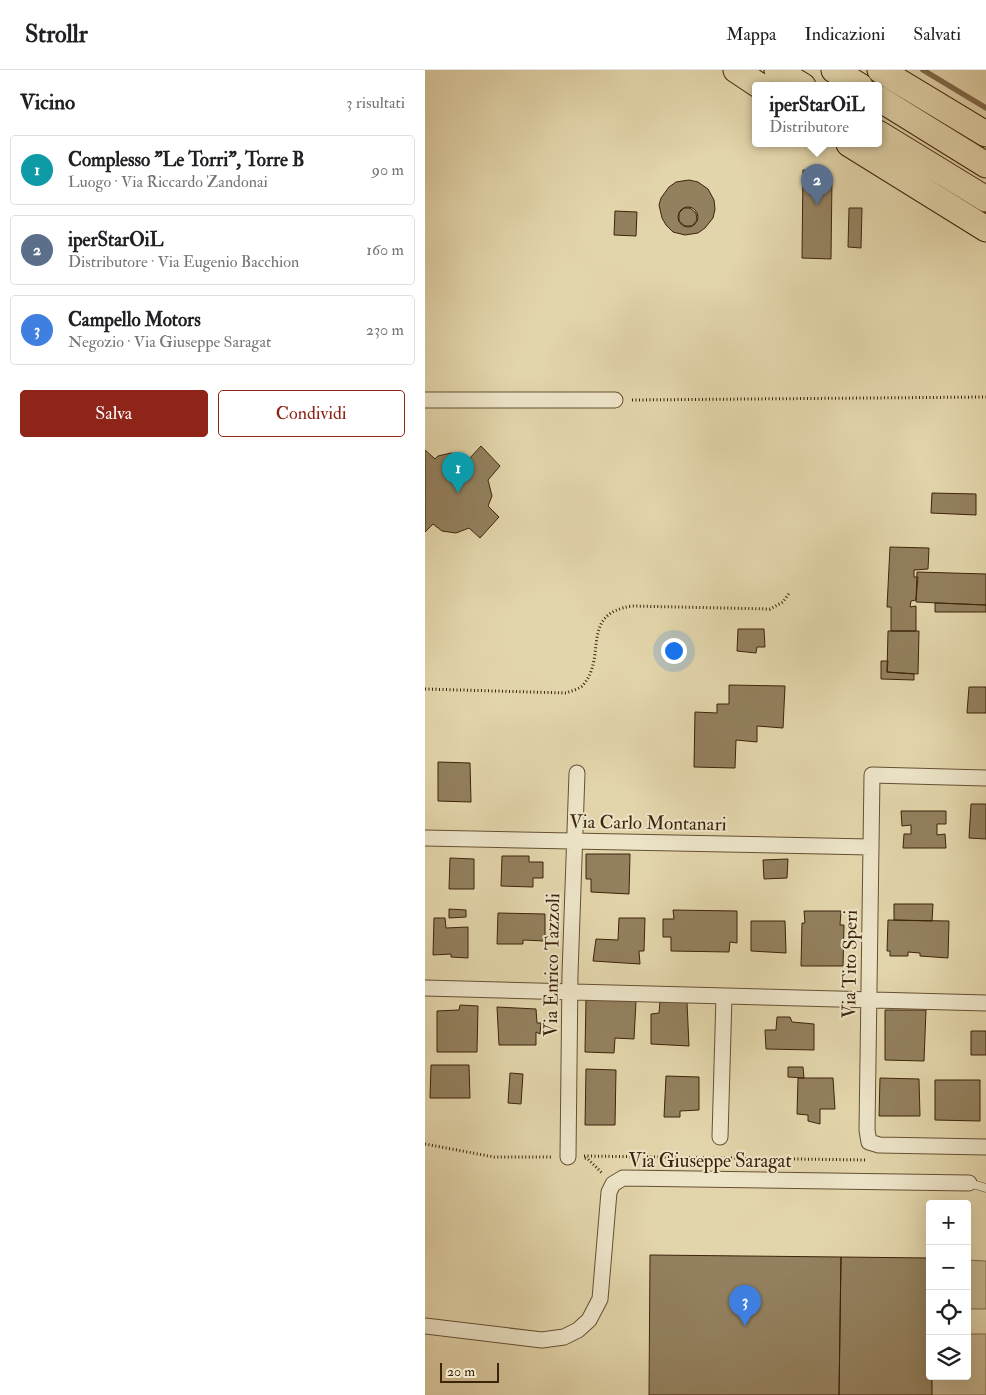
<!DOCTYPE html>
<html lang="it">
<head>
<meta charset="utf-8">
<style>
  :root { --surface:#fff; --page:#f6f6f6; --text:#202124; --muted:#757577; --line:#e0e0e0; --accent:#8f2418 }
  body { margin:0; font-family:"IM FELL Double Pica",serif; background:var(--page); color:var(--text) }
  .controls { position:absolute; right:15px; bottom:15px; display:grid; overflow:hidden; border-radius:5px; box-shadow:0 5px 20px #0002 }
  .controls button { width:45px; height:45px; display:grid; place-items:center; padding:0; border:0; border-bottom:1px solid var(--line); background:var(--surface); color:var(--text); font:25px sans-serif }
  .scale { position:absolute; left:15px; bottom:12px; width:59px; box-sizing:border-box; padding-left:5px; border:2px solid #3d230a; border-top:0; font-size:14px; line-height:18px; white-space:nowrap; color:#3d230a; -webkit-text-stroke:4px #ede4c8; paint-order:stroke }
  .you { position:absolute; left:248px; top:580px; width:18px; height:18px; margin:-12px; border:4px solid #fff; border-radius:50%; background:#1a73e8; box-shadow:0 0 0 8px #1a73e833 }
  .badge { display:grid; place-items:center; width:32px; height:32px; border-radius:50%; background:var(--accent); color:#fff; font-size:16px; font-weight:700 }
  .pin { position:absolute; translate:-50% -41px; filter:drop-shadow(0 1px 2px #0008) }
  .pin::after { content:''; position:absolute; top:26px; width:18px; height:15px; background:inherit; clip-path:polygon(0 0,100% 0,50% 100%) }
  .popup { position:absolute; left:327px; top:12px; width:130px; height:65px; box-sizing:border-box; display:grid; place-content:center; border-radius:5px; background:var(--surface); filter:drop-shadow(0 1px 4px #0005); font-size:16px; white-space:nowrap; color:var(--muted) }
  .popup b { font-size:19px; color:var(--text) }
  .popup::after { content:''; position:absolute; left:50%; top:100%; margin-left:-10px; border:10px solid transparent; border-top-color:var(--surface) }
  .list { margin:0; padding:0; list-style:none }
  h2 { display:flex; justify-content:space-between; align-items:center; height:65px; margin:0; padding:0 20px; font-size:21px }
  h2 small { font-size:16px; font-weight:400; color:var(--muted) }
  .list li { display:grid; grid-template-columns:32px 1fr auto; gap:15px; align-items:center; box-sizing:border-box; height:70px; margin:0 10px 10px; padding:0 10px; border:1px solid var(--line); border-radius:5px }
  .list b { display:block; font-size:19px; white-space:nowrap }
  .list p { margin:0; font-size:16px; white-space:nowrap; color:var(--muted) }
  .list em { font-size:16px; font-style:normal; color:var(--muted) }
  .actions { display:flex; gap:10px; padding:15px 20px }
  .actions a { flex:1; padding:11px 0; border:1px solid var(--accent); border-radius:5px; text-align:center; font-size:18px; color:var(--accent) }
  .actions .main { background:var(--accent); color:#fff }
  .icon { flex:none; width:28px; height:28px; fill:none; stroke:currentColor; stroke-width:2; stroke-linecap:round; stroke-linejoin:round }
  .map { position:relative; flex:none; width:561px; height:1325px; overflow:hidden }
  header { display:flex; align-items:center; gap:30px; box-sizing:border-box; height:70px; padding:0 25px; background:var(--surface); border-bottom:1px solid var(--line) }
  header strong { font-size:24px }
  nav { display:flex; gap:28px; margin-inline-start:auto; font-size:18px }
  main { display:flex }
  aside { flex:1; background:var(--surface) }
  .map>svg:first-child { display:block }
  .green { fill:#c7b790; stroke:#826d4d }
  .lines { fill:none; stroke-linecap:round; stroke-linejoin:round }
  .stream { stroke:#7f694a; stroke-width:5.5 }
  .building { fill:#93805e; stroke:#3d230a; fill-rule:evenodd }
  .service-casing { stroke:#665032; stroke-width:9 }
  .minor-casing { stroke:#665032; stroke-width:17 }
  .primary-casing { stroke:#3d230a; stroke-width:27 }
  .path { stroke:#3d230a; stroke-width:3; stroke-dasharray:1 2.5; stroke-linecap:butt }
  .service { stroke:#ede4c8; stroke-width:8 }
  .minor { stroke:#ede4c8; stroke-width:15 }
  .primary { stroke:#e3d5ab; stroke-width:25 }
  .labels { text-anchor:middle; stroke-width:4; stroke-linejoin:round; paint-order:stroke }
  .street-label { font-size:19px; fill:#3d230a; stroke:#ede4c8 }
</style>
</head>
<body>
<header>
<strong>Strollr</strong>
<nav><a>Mappa</a><a>Indicazioni</a><a>Salvati</a></nav>
</header>
<main>
<aside>
<h2>Vicino<small>3 risultati</small></h2>
<ul class="list">
<li><span class="badge" style="background:#0f9aa8">1</span><div><b>Complesso &quot;Le Torri&quot;, Torre B</b><p>Luogo · Via Riccardo Zandonai</p></div><em>90 m</em></li>
<li><span class="badge" style="background:#5c6f8a">2</span><div><b>iperStarOiL</b><p>Distributore · Via Eugenio Bacchion</p></div><em>160 m</em></li>
<li><span class="badge" style="background:#3f7fe0">3</span><div><b>Campello Motors</b><p>Negozio · Via Giuseppe Saragat</p></div><em>230 m</em></li>
</ul>
<div class="actions"><a class="main">Salva</a><a>Condividi</a></div>
</aside>
<div class="map">
<svg width="561" height="1325" viewBox="0 0 561 1325">
  <rect width="100%" height="100%" fill="#e3d5ab"/>
  <filter id="stains"><feTurbulence type="fractalNoise" baseFrequency=".004" numOctaves="4"/><feColorMatrix values="0 0 0 0 .2 0 0 0 0 .09 0 0 0 0 .02 0 0 0 .5 -.17"/></filter>
  <radialGradient id="worn" r=".72"><stop offset=".6" stop-color="#630" stop-opacity="0"/><stop offset="1" stop-color="#630" stop-opacity=".3"/></radialGradient>
  <path class="green" d="M542,1190L561,1191V1239H542Z
    M542,1264H561V1325H507V1306H542Z"/>
  <g class="lines">
    <path class="stream" d="M498,0L561,38"/>
  </g>
  <path class="building" d="M378,100H398L407,107L406,189L377,188Z
    M264,110L273,112L283,119L289,130L290,139L288,148L280,158L273,163L260,165L248,162L241,155L237,148L234,135L236,128L244,117L251,112ZM259,138H265L271,143L272,150L267,156H260L254,151V143Z
    M253 147a10 10 0 1 1 20 0a10 10 0 1 1-20 0Z
    M424,138H437L436,178L423,177Z
    M190,141L212,142L211,166L189,165Z
    M56,376L75,396L63,410L67,426L63,436L74,447L55,468L44,458L31,463L17,461L8,454L0,462V380L10,389L13,386L26,383L36,384L44,389Z
    M507,423L551,424V445L506,443Z
    M465,477L504,478L503,499L489,500V507H493L491,530L486,531L485,537L491,536V561H466V537H462Z
    M492,502L561,504V535L491,532Z
    M510,533L561,535V542H510Z
    M313,559H339L340,577H332L331,583L312,581Z
    M463,561H494L493,604L462,602Z
    M456,591H463L462,602L489,604V610L456,609Z
    M304,615L360,616L358,658L332,656V672L311,670L310,698L269,697L270,642L292,643V634H304Z
    M544,617H561V643H542Z
    M13,692L45,693L46,732L13,731Z
    M546,734H561V769L544,768Z
    M476,741H521V754H512V765L520,764L521,778H478L479,764H486V755L477,756Z
    M161,784H205L204,824L166,822V809H161Z
    M77,786H104V792H118V808H108V817L76,816Z
    M25,788L49,789V819H24Z
    M363,789L362,808L339,809L338,790Z
    M469,834H508L507,851L469,850Z
    M24,839L41,840V847L24,848Z
    M248,840L312,841V873L305,872L304,882L246,881V867H238V849H249Z
    M379,841H416L415,855H419L418,896H376L377,853H380Z
    M73,843L120,844V871L98,870V874H72Z
    M9,848H20L21,858L43,857V888L26,887V884L8,885Z
    M194,848H220L219,881H214L215,894L168,891L171,869L193,870Z
    M463,850L524,851L523,888L495,886V883L483,882V886H465V881H462Z
    M326,851H360L361,883L326,881Z
    M161,930L211,931L209,969L190,968L189,983L160,982Z
    M235,932H262L264,976L226,974V944L234,943Z
    M35,935L53,936L52,982H12V941L34,940Z
    M72,937L111,939L112,953H116L115,964L111,962V975H74Z
    M460,940H501L499,991L460,990Z
    M352,947H365L367,952L389,954V980L341,979L340,960H351Z
    M546,961H561V985H546Z
    M6,995H44L45,1028H5Z
    M363,997H378L379,1008L363,1007Z
    M161,999L191,1000L190,1055H160Z
    M85,1003L98,1004L96,1034L83,1033Z
    M241,1006L274,1007V1040L255,1041V1047H239Z
    M373,1008H408L410,1039H395V1054L383,1051V1045L372,1044Z
    M455,1008L494,1009L495,1046H454Z
    M510,1010H555V1051L510,1050Z
    M225,1185L416,1187L414,1325H224Z
    M416,1187L505,1188L507,1325H414Z"/>
  <g class="lines">
    <g class="service-casing">
      <path id="service" d="M544,1113L561,1118"/>
    </g>
    <g class="minor-casing">
      <path id="minor" d="M0,330H190
        M561,708L447,705L442,1060L444,1072L454,1075L561,1077
        M0,768L445,777
        M0,918L561,933
        M295,1067L299,926
        M143,1087L145,904L152,703
        M0,1256L117,1270L139,1267L153,1260L164,1250L175,1229L184,1122L188,1114L198,1108L544,1113"/>
    </g>
    <g class="primary-casing">
      <path id="primary" d="M311,0L335,16
        M352,0L378,16
        M409,0L435,16
        M455,0L561,64
        M453,28L561,95
        M453,63L561,129
        M424,74L561,159"/>
    </g>
    <path class="path" d="M207,330L561,327
      M0,619L141,623C146,621 155,619 158,615C183,586 154,544 207,536L345,539L358,532L365,522
      M0,1074L69,1087H128
      M159,1086L441,1090
      M160,1088L163,1089L177,1103"/>
    <use href="#service" class="service"/>
    <use href="#minor" class="minor"/>
    <use href="#primary" class="primary"/>
  </g>
  <g class="labels">
    <g class="street-label">
      <text transform="translate(223 752) rotate(1)" y="7">Via Carlo Montanari</text>
      <text transform="translate(424 894) rotate(-89)" y="7">Via Tito Speri</text>
      <text transform="translate(126 895) rotate(-89)" y="7">Via Enrico Tazzoli</text>
      <text x="285" y="1097">Via Giuseppe Saragat</text>
    </g>
  </g>
  <rect width="100%" height="100%" filter="url(#stains)"/>
  <rect width="100%" height="100%" fill="url(#worn)"/>
</svg>
<div class="controls">
<button>+</button>
<button>−</button>
<button><svg class="icon" aria-label="locate" viewBox="0 0 24 24"><circle cx="12" cy="12" r="6"/><path d="M12 2v4M12 18v4M2 12h4M18 12h4"/></svg></button>
<button><svg class="icon" aria-label="layers" viewBox="0 0 24 24"><path d="M12 4l9 5-9 5-9-5zM3 14l9 5 9-5"/></svg></button>
</div>
<div class="scale">20 m</div>
<div class="you"></div>
<div class="pin badge" style="left:33px;top:423px;background:#0f9aa8">1</div>
<div class="pin badge" style="left:392px;top:135px;background:#5c6f8a">2</div>
<div class="popup"><b>iperStarOiL</b>Distributore</div>
<div class="pin badge" style="left:320px;top:1256px;background:#3f7fe0">3</div>
</div>
</main>
</body>
</html>
